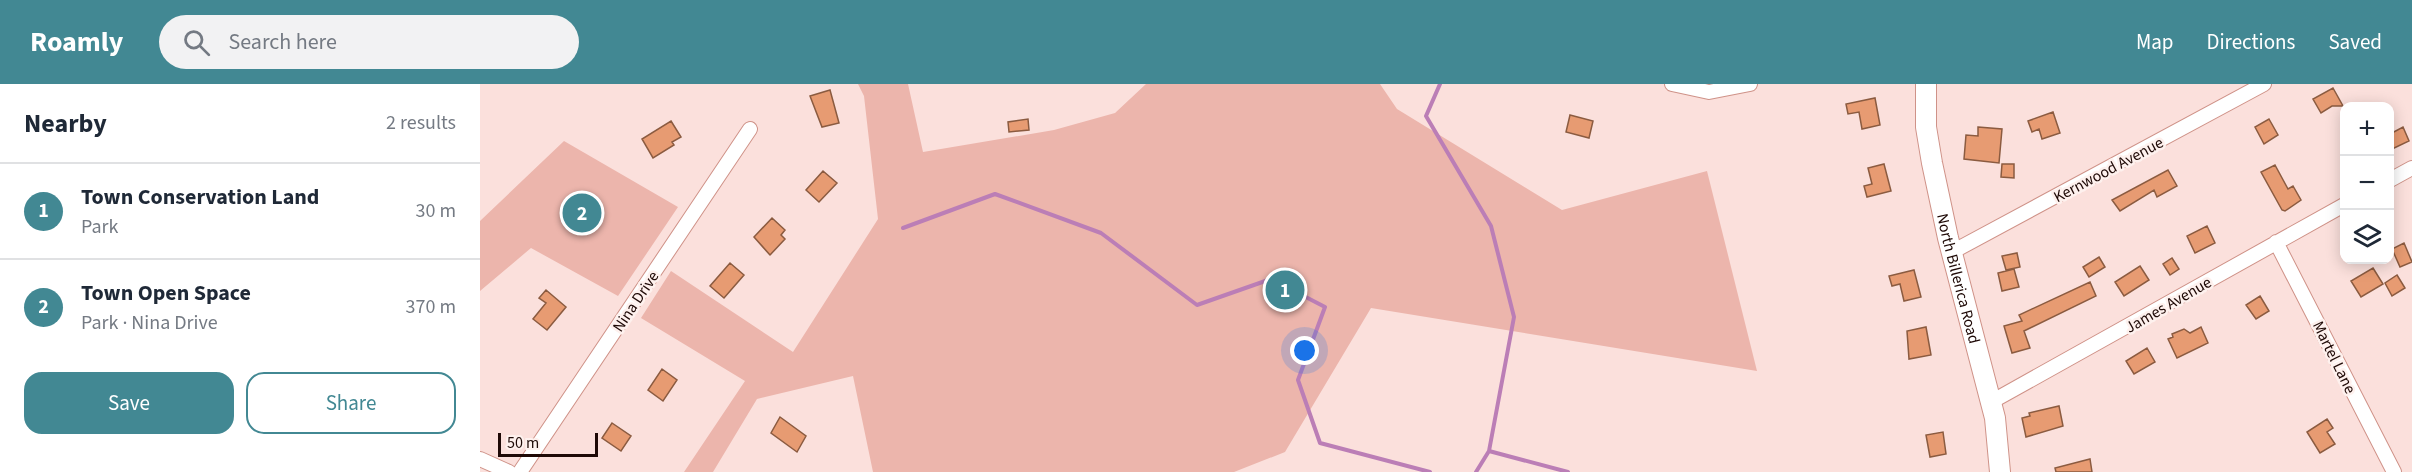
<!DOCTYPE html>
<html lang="en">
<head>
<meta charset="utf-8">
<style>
  :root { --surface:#fff; --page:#f2f2f3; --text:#1f2937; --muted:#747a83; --line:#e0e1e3; --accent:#428893 }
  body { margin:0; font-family:"Source Sans 3",sans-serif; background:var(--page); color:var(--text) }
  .controls { position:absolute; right:18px; top:18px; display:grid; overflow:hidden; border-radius:12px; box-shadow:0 3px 15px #0003 }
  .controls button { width:54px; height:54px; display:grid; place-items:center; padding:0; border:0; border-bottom:2px solid var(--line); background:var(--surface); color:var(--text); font:30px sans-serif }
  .scale { position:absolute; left:18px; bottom:15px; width:100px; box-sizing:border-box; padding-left:6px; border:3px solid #1e0906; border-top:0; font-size:16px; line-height:21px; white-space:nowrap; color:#1e0906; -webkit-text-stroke:4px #fef1ee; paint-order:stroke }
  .you { position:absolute; left:825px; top:267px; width:21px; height:21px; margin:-15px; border:4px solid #fff; border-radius:50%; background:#1a73e8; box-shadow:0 0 0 9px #1a73e833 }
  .badge { display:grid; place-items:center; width:39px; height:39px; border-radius:50%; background:var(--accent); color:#fff; font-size:20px; font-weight:700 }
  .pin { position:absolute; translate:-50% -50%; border:3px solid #fff; box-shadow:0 2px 6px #0006 }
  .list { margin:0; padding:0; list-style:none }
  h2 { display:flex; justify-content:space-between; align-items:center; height:78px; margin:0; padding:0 24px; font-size:26px }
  h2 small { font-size:20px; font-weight:400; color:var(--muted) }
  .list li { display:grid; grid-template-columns:39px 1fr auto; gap:18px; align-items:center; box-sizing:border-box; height:96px; padding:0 24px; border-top:2px solid var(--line) }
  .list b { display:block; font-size:22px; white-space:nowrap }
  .list p { margin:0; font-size:20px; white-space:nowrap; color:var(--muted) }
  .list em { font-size:20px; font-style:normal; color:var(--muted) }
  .actions { display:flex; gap:12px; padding:18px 24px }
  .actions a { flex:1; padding:14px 0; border:2px solid var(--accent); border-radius:18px; text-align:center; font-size:21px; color:var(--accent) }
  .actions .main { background:var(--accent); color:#fff }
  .icon { flex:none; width:33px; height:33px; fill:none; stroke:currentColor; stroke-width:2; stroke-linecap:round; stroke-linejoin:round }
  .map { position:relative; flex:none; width:1932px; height:388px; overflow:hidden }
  header { display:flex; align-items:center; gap:36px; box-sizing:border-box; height:84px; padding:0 30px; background:var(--accent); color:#fff }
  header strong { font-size:28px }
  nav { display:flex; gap:33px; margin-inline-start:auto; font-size:21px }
  .search { width:420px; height:54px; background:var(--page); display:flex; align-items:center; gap:15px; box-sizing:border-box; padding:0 21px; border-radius:33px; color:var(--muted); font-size:22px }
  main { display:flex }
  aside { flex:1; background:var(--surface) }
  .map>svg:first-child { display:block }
  .green { fill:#ecb5ac }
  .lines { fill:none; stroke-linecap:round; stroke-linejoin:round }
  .stream { stroke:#bb7eb6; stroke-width:4 }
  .building { fill:#e79b72; stroke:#8b5b40; stroke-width:1.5 }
  .minor-casing { stroke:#cf9288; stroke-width:16 }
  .secondary-casing { stroke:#cf9288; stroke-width:22 }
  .minor { stroke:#fff; stroke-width:14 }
  .secondary { stroke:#fff; stroke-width:20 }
  .labels { text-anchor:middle; stroke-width:5; stroke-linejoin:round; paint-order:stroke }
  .street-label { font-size:16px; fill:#1e0906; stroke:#fef1ee }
</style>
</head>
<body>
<header>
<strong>Roamly</strong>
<div class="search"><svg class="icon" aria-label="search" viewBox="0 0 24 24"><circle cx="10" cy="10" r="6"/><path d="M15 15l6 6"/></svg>Search here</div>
<nav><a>Map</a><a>Directions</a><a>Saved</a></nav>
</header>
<main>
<aside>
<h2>Nearby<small>2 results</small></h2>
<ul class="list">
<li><span class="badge">1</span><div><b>Town Conservation Land</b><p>Park</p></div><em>30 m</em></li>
<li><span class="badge">2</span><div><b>Town Open Space</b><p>Park · Nina Drive</p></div><em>370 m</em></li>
</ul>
<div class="actions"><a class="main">Save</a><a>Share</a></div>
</aside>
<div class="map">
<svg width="1932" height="388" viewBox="0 0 1932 388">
  <rect width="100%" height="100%" fill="#fbe0dc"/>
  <path class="green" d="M378,0H428L443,68L574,46L635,29L666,0H900L917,25L1082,126L1227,87L1277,287L891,224L805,368L754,388H393L373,292L277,315L233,388H204L265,297L161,234L191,187L313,268L398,135L384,12Z
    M84,57L198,123L138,212L51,164L0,207V137Z"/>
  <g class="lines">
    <path class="stream" d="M960,0L946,32L1011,142L1034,233L1009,367L996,388
      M423,144L515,110L621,149L717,221L791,195L845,223L818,296L840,359L950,388
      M1009,367L1088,388"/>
  </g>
  <path class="building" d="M1853,4L1863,22H1852L1841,29L1833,15Z
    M350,6L359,39L342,43L330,12Z
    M1395,14L1400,41L1382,45L1379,28L1368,30L1366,20Z
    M1573,28L1580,49L1562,55L1559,45L1552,48L1548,37Z
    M1090,31L1113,37L1109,54L1086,48Z
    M548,35L549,46L529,48L528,38Z
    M1789,35L1798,51L1784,60L1775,43Z
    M191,37L201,53L192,58L194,61L173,74L162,55Z
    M1498,43L1522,45L1519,79L1484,75L1486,51L1498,52Z
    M1923,43L1929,57L1910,66V50Z
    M1404,80L1411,107L1387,113L1384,102L1392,100L1388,84Z
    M1522,80H1534V94L1521,93Z
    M1795,81L1808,105L1813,102L1821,116L1805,127L1802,126L1781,88Z
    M1688,86L1697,102L1677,113L1674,106L1640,127L1632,116Z
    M343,87L357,99L339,118L326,106Z
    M292,134L305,146L301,151L305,155L290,171L274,153Z
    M1727,142L1735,159L1715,169L1707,152Z
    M1924,159L1932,178L1920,183L1912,165Z
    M1537,169L1540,183L1526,186L1522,172Z
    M1619,173L1625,183L1609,193L1603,183Z
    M1692,174L1699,185L1690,191L1683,180Z
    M250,179L264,191L244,214L230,202Z
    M1660,182L1669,196L1644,212L1635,198Z
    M1893,184L1903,200L1881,213L1871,197Z
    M1534,185L1539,203L1522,207L1518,189Z
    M1434,186L1441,213L1424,217L1420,200L1412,202L1409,192Z
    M1917,191L1925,204L1912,212L1905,199Z
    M1610,198L1616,212L1544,247L1550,264L1532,269L1524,242L1542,237L1539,231Z
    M66,206L86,223L67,246L53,235L66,219L59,214Z
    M1780,212L1789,227L1776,235L1766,221Z
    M1446,243L1451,271L1429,275L1427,247Z
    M1721,243L1728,259L1697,274L1688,255L1693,253L1692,250L1704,245L1710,249Z
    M1667,264L1675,278L1654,290L1646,277Z
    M182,285L197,296L183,317L168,306Z
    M1579,322L1583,342L1546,353L1542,334L1550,332L1549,329Z
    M300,333L326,352L317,368L291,349Z
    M1847,335L1853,344L1847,348L1855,360L1840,369L1827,348Z
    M132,339L151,352L141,367L122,354Z
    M1463,348L1466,370L1450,373L1446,351Z
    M1610,375L1612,388H1576L1575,384Z"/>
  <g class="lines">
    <g class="minor-casing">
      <path id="minor" d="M1192,0L1229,8L1270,0
        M1910,96L1932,84
        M1796,158L1914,388
        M1472,168L1784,0
        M1511,318L1864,121
        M0,375L29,388
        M40,388L270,45"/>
    </g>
    <g class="secondary-casing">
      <g id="secondary">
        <path id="s1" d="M1446,0V43L1452,79L1468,154L1515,334L1520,388"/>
      </g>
    </g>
    <use href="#minor" class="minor"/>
    <use href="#secondary" class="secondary"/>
  </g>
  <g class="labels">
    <g class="street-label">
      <text transform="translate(1628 85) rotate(-28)" y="6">Kernwood Avenue</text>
      <text dy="6" stroke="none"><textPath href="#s1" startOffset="198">North Billerica Road</textPath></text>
      <text transform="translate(155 217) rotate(-56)" y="6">Nina Drive</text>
      <text transform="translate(1688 220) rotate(-30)" y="6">James Avenue</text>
      <text transform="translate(1855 273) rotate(64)" y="6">Martel Lane</text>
    </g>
  </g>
</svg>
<div class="controls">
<button>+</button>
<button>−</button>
<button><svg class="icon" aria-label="layers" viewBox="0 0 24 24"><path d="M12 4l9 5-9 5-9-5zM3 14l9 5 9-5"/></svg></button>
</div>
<div class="scale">50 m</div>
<div class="you"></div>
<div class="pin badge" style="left:805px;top:206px">1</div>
<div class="pin badge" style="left:102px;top:129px">2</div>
</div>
</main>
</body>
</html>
